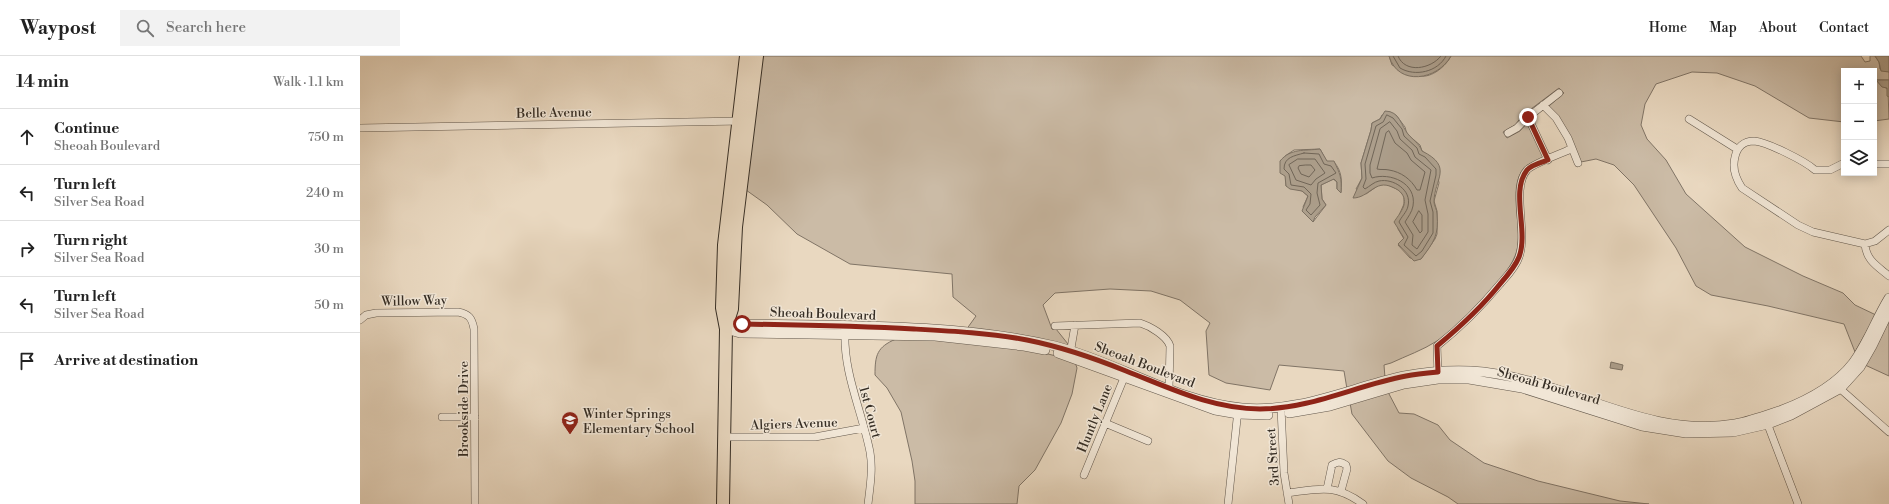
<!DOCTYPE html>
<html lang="en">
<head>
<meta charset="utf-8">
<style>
  :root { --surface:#fff; --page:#f2f2f2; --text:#222; --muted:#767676; --line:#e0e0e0 }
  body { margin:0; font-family:"Libre Bodoni",serif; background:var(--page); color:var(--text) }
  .controls { position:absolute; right:12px; top:12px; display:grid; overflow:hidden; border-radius:0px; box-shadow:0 2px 10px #0003 }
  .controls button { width:36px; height:36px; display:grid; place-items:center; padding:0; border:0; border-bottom:1px solid var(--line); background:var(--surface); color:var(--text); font:20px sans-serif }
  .stop { position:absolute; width:12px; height:12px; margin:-9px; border:3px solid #8f2418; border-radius:50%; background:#fff }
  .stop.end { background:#8f2418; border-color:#fff; box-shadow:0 1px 4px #0008 }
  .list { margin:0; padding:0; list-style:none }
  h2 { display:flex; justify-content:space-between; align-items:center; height:52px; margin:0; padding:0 16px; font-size:17px }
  h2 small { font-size:13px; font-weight:400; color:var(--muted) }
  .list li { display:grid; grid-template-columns:26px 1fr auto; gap:12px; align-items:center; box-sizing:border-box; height:56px; padding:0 16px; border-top:1px solid var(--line) }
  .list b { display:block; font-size:15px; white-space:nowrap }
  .list p { margin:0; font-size:13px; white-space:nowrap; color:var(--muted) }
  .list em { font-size:13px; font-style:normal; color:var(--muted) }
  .icon { flex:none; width:22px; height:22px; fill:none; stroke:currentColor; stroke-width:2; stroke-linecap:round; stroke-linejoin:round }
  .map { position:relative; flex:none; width:1529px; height:448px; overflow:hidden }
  header { display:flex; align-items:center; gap:24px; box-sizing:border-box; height:56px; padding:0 20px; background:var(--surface); border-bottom:1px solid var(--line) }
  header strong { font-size:19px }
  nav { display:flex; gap:22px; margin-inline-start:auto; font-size:14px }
  .search { width:280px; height:36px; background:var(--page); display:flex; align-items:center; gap:10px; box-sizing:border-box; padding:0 14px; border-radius:0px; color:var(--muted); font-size:15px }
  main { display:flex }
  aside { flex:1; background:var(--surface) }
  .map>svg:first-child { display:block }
  .green { fill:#cbbba6; stroke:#807466; fill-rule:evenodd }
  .water { fill:#ac9e8b; stroke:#7d7162 }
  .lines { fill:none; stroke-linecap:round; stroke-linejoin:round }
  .shore { stroke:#716658; stroke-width:1 }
  .minor-casing { stroke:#63584c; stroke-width:8 }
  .tertiary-casing { stroke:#63584c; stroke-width:10 }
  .primary-casing { stroke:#362e25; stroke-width:14 }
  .minor { stroke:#f1e6d6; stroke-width:7 }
  .tertiary { stroke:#f1e6d6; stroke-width:9 }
  .primary { stroke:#e9d8c0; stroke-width:12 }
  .route { stroke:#8f2418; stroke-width:5 }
  .labels { text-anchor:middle; stroke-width:3; stroke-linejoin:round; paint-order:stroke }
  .street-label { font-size:13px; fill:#362e25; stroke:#f1e6d6 }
  .poi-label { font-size:13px; fill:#362e25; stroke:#f1e6d6; text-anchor:start }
</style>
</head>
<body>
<header>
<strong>Waypost</strong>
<div class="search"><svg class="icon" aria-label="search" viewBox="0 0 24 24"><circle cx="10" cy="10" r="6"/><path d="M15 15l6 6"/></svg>Search here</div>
<nav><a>Home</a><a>Map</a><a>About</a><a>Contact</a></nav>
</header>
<main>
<aside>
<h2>14 min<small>Walk · 1.1 km</small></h2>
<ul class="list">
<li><svg class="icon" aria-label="ahead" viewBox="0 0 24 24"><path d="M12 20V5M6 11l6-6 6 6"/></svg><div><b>Continue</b><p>Sheoah Boulevard</p></div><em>750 m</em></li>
<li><svg class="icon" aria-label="left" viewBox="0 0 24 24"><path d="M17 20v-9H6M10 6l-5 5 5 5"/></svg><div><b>Turn left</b><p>Silver Sea Road</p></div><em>240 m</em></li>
<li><svg class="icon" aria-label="right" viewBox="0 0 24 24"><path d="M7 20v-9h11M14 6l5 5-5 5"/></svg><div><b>Turn right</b><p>Silver Sea Road</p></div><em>30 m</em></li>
<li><svg class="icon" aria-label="left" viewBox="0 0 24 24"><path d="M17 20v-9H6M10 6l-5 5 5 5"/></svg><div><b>Turn left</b><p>Silver Sea Road</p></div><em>50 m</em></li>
<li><svg class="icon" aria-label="arrive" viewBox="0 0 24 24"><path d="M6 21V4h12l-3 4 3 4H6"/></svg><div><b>Arrive at destination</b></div></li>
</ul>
</aside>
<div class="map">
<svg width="1529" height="448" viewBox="0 0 1529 448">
  <rect width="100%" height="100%" fill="#e9d8c0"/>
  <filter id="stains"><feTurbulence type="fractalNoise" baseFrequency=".005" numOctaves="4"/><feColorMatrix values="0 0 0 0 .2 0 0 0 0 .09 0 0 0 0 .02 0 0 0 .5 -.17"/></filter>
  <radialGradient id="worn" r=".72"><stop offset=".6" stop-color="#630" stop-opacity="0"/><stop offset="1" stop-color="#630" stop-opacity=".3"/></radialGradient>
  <path class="green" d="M402,0H1029L1032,9C1041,13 1051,18 1060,20C1072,22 1086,10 1091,0H1501L1505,6L1510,5V0H1515L1519,6L1520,13L1529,16V24H1517L1528,34L1529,63L1514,65V15H1484V66L1449,62L1395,30L1357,17L1332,16L1296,28L1285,48L1281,69L1287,83L1306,104L1326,138L1385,191L1443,220L1483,237L1495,249L1516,259L1495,296L1484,268L1408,250L1351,239L1336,230L1316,192L1274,129L1254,109L1236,103L1221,106L1189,50L1204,37L1199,32L1163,59L1155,69L1143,76L1147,82L1160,75L1167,67L1184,102C1178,105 1169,107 1165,111C1145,132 1166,175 1155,200C1145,225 1100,272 1077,285C1063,294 1046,300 1031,307L1024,309L1025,322L987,333L984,315L919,309L910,334L866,327L849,319L846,275L850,267L820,244L791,235L750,233L695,237L683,249L692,273H696L708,288V290L606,274L616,260L593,241L592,218L490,208L437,178L407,149L386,134ZM1022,59H1036L1045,71L1047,78L1060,89L1062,95L1075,105L1079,127L1074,145L1077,155V178L1075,183L1061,203L1050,202L1038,189L1044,183L1038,173L1040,157L1044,148V140L1039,134L1026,128L1019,129L1006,138L996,133L1002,122L1001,107L1011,74L1012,67L1020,63ZM960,93L967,106H974C982,115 982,125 981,136L977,133V126L973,123L961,129L962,143L966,149L953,166L943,151L948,140L942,135L926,130L925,100L934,94Z
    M1528,266H1529V320L1505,309Z
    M536,283C593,284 662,287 715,306L717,312L712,338L701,367L675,414L659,430L657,448H555V425L552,405L541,356L527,332L515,319C515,299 517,291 536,283Z
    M1028,336L1039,357L1054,358L1078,369L1090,384L1124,407L1178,425L1260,445L1289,448H1098L1088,441L1051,422L1028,405L992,358L990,347Z"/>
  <path class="water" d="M1029,0H1091C1078,24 1038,31 1029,0Z
    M1515,0H1529V16L1521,15L1519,6Z
    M1516,24H1529V41L1527,40V32L1522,31Z
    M1025,55C1040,55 1041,70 1048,78C1053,84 1059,87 1062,95C1094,111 1074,123 1074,146C1074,150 1077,153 1077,158C1079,179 1074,186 1061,203L1054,205L1038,188L1044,182L1034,166C1039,158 1049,148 1042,138C1040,135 1037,133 1032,131C1015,123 1009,142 993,142L1002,122L1001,107L1011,74L1012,67L1020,63Z
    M960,93L967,105H974C980,118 982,121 981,137L977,133V126L974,123L961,129L962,143L966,149L955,161L953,166L942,155L948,140L942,135L930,133L926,130L925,120L920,117V105C931,92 944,95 960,93Z
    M1251,306L1263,309L1262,314L1250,312Z"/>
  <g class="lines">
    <path class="shore" d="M1033,0L1040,12C1055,21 1078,16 1086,0
      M1038,0C1045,18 1071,13 1081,0
      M1027,59L1033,62L1042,73L1044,80L1057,92L1059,98L1065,101L1076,113V119L1070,145L1073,156V177L1062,195L1056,200L1044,189L1048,181L1039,166C1041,161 1047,156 1048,150C1052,134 1033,122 1019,125C1014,126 1010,130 1005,133L1003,131L1006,123L1005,108L1016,70L1023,66Z
      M1030,66L1037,75L1040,83L1052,94L1055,101L1071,114L1065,144L1068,158V176L1057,193L1052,189L1053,179L1045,166C1048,161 1052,156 1053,150C1057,127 1030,116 1012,122L1010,117V109L1020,73Z
      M1029,75L1035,87L1047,97L1051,104L1065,116L1060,134H1057C1051,123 1041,116 1029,114C1025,113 1021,114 1017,113L1026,77Z
      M944,97L959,98L964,108L971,110L976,117L958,127L957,137L960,149L951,159L946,154L950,148L951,138L944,131L931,129L929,118L924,113C924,101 934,100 944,97Z
      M938,103H955L965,117L956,123L951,129L936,124L929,109Z
      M946,109H951L955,114L949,121L941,118L938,112L939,110Z
      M1059,155L1062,159V175L1060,177L1053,166Z"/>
    <g class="minor-casing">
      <path id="minor" d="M1183,49L1196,62L1208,82L1218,107
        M1168,61L1188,104
        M1329,63L1377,93
        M0,72L381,65
        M1148,77L1157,72L1168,61L1199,37
        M1484,107L1470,114H1455C1445,105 1407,86 1394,85C1384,85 1377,91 1375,101C1372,112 1376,123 1382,132L1438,169L1453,176L1505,188L1515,185L1529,174
        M1514,108H1529
        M1505,188C1506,204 1517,210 1529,220
        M0,264L6,259L16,257L98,256C109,258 112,262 114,273L115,448
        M695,270L780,267C790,270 807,280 810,290L809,332
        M485,274C483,317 502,355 510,396C513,413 510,431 508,448
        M710,298L715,269
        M1078,319L1077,290C1101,271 1121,251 1140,228C1147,220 1156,211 1159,201C1168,176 1151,132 1167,114C1172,108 1202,97 1211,93
        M1477,330L1529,376
        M921,352L924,417L929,448
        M82,361H115
        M1406,364L1438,448
        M745,367L788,385
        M364,381H455L504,372
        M724,419L766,317
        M967,433L972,409C977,406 980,405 986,409L987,413L981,435
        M927,437C959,433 974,427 1003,448
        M868,448L878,354"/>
    </g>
    <g class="tertiary-casing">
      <path id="tertiary" d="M366,273L382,268C483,270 597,267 695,290C758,306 816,346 882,352C940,357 989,332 1044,320C1065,316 1089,314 1111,315C1202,320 1283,384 1375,368C1391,365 1407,359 1422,354C1448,344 1476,329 1493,307C1508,287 1516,263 1529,242
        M366,273L380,277L575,280L664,290L685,294
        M698,297L855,354L878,358L908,359
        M929,357L970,350L1044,328L1078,323H1109L1162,332L1282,370L1326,377L1373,376L1408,368L1431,359L1481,332L1500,311L1512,290L1529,255"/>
    </g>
    <g class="primary-casing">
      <path id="primary" d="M366,272L372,253L376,171L397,0
        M363,448L366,273L362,252L364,189L386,0"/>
    </g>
    <use href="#minor" class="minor"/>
    <use href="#tertiary" class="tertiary"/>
    <use href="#primary" class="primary"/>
  </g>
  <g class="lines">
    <path class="route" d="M382,268C439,269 496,270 554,273C591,275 630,277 667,284C702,291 734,302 766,315C810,332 852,353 900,353C951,353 997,329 1046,320C1056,318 1067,317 1078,316L1077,290C1100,271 1121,252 1140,228C1147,220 1155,211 1159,201C1169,175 1150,136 1167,114C1171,109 1182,106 1188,104L1168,61"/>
  </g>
  <defs>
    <g id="school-pin" transform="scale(0.9)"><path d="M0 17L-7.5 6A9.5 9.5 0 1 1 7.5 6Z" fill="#8f2418" stroke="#f1e6d6"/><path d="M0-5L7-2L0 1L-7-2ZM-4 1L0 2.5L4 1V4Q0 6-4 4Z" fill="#fff"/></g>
  </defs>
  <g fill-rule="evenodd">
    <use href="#school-pin" x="210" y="364"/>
  </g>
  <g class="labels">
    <g class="street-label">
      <text transform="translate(194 56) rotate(-1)" y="5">Belle Avenue</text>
      <text transform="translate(54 244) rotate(-1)" y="5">Willow Way</text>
      <text transform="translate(463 257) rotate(2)" y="5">Sheoah Boulevard</text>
      <text transform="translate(785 308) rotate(21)" y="5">Sheoah Boulevard</text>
      <text transform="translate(1189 329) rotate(16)" y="5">Sheoah Boulevard</text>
      <text transform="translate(103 353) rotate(-90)" y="5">Brookside Drive</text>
      <text transform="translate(511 356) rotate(75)" y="5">1st Court</text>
      <text transform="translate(734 362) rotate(-68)" y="5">Huntly Lane</text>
      <text transform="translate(434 367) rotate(-2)" y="5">Algiers Avenue</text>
      <text transform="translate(912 401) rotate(-94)" y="5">3rd Street</text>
    </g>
    <g class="poi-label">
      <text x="223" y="362">Winter Springs<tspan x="223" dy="15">Elementary School</tspan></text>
    </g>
  </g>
  <rect width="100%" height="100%" filter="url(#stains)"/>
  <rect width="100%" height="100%" fill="url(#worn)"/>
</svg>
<div class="controls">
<button>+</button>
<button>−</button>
<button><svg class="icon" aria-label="layers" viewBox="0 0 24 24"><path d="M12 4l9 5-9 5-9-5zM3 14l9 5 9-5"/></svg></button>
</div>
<div class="stop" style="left:382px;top:268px"></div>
<div class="stop end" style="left:1168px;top:61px"></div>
</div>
</main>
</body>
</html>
